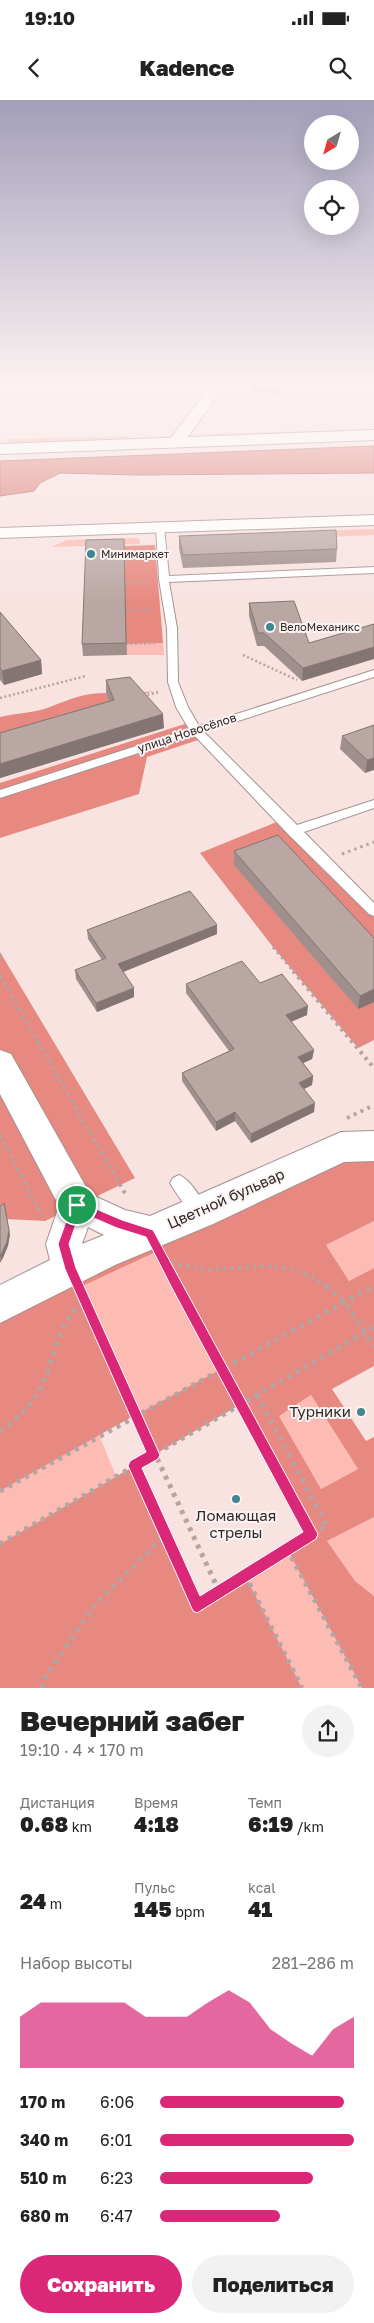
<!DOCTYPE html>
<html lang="ru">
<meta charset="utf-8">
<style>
:root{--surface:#fff;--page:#f2f2f2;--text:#222;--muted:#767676;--accent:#db2777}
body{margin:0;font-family:"Golos Text",sans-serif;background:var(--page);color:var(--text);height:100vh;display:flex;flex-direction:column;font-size:19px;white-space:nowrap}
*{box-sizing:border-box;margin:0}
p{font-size:16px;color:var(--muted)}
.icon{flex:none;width:28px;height:28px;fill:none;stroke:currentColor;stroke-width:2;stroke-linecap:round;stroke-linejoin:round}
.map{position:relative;height:1588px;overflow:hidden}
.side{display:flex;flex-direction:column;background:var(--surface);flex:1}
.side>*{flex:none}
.needle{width:32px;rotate:217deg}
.tools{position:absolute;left:304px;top:15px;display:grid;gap:10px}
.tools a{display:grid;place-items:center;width:55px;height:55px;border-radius:50%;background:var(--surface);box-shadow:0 5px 20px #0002;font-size:25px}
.pin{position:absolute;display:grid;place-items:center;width:42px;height:42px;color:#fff;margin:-21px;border:2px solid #fff;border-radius:50%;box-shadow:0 1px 5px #0007}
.round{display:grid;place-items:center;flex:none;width:52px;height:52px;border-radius:26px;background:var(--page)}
.headline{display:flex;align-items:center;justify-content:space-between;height:85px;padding:0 20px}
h1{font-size:28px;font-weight:800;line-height:38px}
.stats{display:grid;grid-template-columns:repeat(3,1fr);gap:8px;height:85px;padding:5px 20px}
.stats div{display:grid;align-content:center}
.stats b{font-size:21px;font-weight:800}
.stats small{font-size:14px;font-weight:400}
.stats p{font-size:14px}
.chart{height:140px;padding:10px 20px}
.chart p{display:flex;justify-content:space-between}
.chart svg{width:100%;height:90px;margin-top:5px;fill:var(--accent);opacity:.7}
.button{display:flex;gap:10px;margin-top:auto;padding:10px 20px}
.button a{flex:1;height:58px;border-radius:30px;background:var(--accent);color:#fff;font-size:20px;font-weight:800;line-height:58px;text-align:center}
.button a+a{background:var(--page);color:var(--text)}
ul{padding:0 20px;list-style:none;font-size:16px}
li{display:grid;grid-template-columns:80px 60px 1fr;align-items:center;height:38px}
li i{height:12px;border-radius:6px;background:var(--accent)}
.status{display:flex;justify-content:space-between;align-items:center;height:35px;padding:0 25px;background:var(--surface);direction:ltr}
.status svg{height:14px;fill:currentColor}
header{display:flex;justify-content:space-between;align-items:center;height:65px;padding:0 20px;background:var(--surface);font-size:22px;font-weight:800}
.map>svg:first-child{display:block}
.green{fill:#fcbcb4}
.forest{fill:#e78980;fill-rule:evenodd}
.water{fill:#dd8076;stroke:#a9665e}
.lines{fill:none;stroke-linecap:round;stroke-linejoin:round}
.service-casing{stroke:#a59390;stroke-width:2}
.minor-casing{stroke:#a59390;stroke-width:2}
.tertiary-casing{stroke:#a59390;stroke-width:2}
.secondary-casing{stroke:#a59390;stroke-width:2}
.path-far3{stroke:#b4a4a2;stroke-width:2.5;stroke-dasharray:2 2.5;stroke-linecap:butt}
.path-far2{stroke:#b4a4a2;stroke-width:3;stroke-dasharray:2.5 4;stroke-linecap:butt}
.path-far1{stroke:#b4a4a2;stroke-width:4;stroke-dasharray:3 4.5;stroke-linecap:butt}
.path{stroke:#b4a4a2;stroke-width:5;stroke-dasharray:4 5.5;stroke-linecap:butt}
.service{fill:#fff;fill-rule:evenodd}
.minor{fill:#fff;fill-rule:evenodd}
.tertiary{fill:#fff;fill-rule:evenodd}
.secondary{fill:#fff;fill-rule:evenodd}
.wall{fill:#a0908d}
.shaded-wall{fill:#827573}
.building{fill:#baa7a4;stroke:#827573}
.route{fill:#db2777;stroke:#fff;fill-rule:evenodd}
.poi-dot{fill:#408790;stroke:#fcf4f3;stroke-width:2}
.labels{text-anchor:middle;stroke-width:4;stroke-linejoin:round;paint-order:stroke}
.far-poi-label{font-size:11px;fill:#2f2827;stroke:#fcf4f3;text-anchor:start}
.street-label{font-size:12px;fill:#2f2827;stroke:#fcf4f3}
.near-street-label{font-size:15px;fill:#2f2827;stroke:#fcf4f3}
.near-poi-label{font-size:15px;fill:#2f2827;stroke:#fcf4f3;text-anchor:end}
</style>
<div class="status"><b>19:10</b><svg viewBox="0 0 49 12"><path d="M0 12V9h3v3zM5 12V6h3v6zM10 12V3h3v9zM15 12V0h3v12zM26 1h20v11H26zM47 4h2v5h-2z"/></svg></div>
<header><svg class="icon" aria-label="back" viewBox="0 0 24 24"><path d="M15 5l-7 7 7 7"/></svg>Kadence<svg class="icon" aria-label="search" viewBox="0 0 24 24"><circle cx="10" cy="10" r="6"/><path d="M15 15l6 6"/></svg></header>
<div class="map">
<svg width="374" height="1588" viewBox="0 0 374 1588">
<rect width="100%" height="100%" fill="#f8e3e1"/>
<g class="green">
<path d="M374,329V333L216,337L214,334Z"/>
<path d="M128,336V341L8,344L9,339Z"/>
<path d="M374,429V435L187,443L185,436Z"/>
<path d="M136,438L140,440V444L52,447L66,440Z"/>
<path d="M163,543L164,555H127L126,544Z"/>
<path d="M374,1121V1168L349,1181L326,1145Z"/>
<path d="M158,1151L221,1269L136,1315L78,1187Z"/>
<path d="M311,1295L358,1369L321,1389L279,1316Z"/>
<path d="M99,1335L116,1376L0,1444V1390Z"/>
<path d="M374,1417V1496L355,1481L327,1441Z"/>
<path d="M287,1449L362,1588H302L245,1475Z"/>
</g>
<g class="forest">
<path d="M155,445L163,543L126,544L124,446Z"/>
<path d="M154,591L0,633V617C16,613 35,613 50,607C71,599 83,593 106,593L108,597Z"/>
<path d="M191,622L204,638L147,657L139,694L0,738V683Z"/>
<path d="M284,719L374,811V940L358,948L273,847L200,753Z"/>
<path d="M0,852L135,1078L45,1121L5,1119L0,1109Z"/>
<path d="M374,1046V1121L326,1145L349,1181L374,1168V1266L332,1289L366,1341L374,1337V1417L327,1441L355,1481L374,1496V1588H362L287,1449L311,1434L241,1304L154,1355L135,1315L0,1391V1206ZM158,1151L221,1269L136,1315L78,1188ZM311,1295L358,1369L321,1389L279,1316Z"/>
<path d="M134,1366L197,1506L245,1475L302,1588H0V1444Z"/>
</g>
<path class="water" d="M374,346V373L138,375L60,373L40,383L34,391L0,396V361Z"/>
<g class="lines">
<g class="service-casing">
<g id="service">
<path d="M160,424L164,427L169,476L374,467V473L169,482L177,528L178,582L188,607L199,626L374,570V577L204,632L297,725L374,700V708L304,732L374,803V816L369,814L288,734L194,635L0,698V690L189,629L176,607L168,582L167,528L159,479L156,427Z"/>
<path d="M179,1075C191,1080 203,1101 209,1113L206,1119L200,1121L194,1119L173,1088L170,1083L173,1078Z"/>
</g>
</g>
<g class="minor-casing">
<g id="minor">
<path d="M213,283H227L181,346H169L167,343Z"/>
<path d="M0,950L11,954L90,1094L125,1110L150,1116L341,1032L374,1031V1061L344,1062L213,1124L115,1165L0,1223V1185L50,1160L46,1144L59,1106L0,994ZM88,1127L104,1135L82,1144Z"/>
</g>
</g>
<g class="tertiary-casing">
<path id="tertiary" d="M374,415V425L0,438V428Z"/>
</g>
<g class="secondary-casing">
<path id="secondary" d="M374,330V340L0,354V344Z"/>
</g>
<g class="path-far3">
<path d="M125,460L145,459"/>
<path d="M125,483L148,482"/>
<path d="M126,511L152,510"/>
<path d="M126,544L155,543"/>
<path d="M243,555L297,580"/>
<path d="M143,596L159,592"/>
<path d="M0,598L86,576"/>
</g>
<g class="path-far2">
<path d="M342,754L374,742"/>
<path d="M273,847L294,872"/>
<path d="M0,856H2"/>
</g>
<g class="path-far1">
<path d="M293,871L374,968"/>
<path d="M0,876L126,1095"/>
<path d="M347,1018L374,1005"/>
<path d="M0,1035L42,1116"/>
<path d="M162,1159L177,1187"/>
<path d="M164,1162L210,1170L266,1166L291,1169L312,1177L328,1187"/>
</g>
<g class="path">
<path d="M326,1186L344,1201L374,1247"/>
<path d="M81,1195L219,1491L312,1434L176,1186"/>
<path d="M257,1295L327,1426L312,1434"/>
<path d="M0,1331C21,1317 37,1299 46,1275C58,1245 58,1224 84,1201"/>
<path d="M134,1366L197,1506L219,1491"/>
<path d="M0,1391L374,1186"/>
<path d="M0,1444L374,1227"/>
<path d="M287,1449L362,1588"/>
<path d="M245,1475L302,1588"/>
<path d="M42,1588L46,1576L94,1506L165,1435"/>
</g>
<use href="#service" class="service"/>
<use href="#minor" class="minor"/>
<use href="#tertiary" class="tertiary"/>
<use href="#secondary" class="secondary"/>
</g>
<g class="wall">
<path d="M252,283H285L277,294L252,291Z"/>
<path d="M179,436L337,449L336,462L183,468L179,449Z"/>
<path d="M124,439L127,555L83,556L82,544Z"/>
<path d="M249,503L309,543L302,581L264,546H257L249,516Z"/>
<path d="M0,512L41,560L42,574L4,585L0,580Z"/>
<path d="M106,580L164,628L0,678V633L109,601L106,593Z"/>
<path d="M374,625L365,673L340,649L342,636Z"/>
<path d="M234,751L374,838V902L358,909L234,765Z"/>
<path d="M217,825V834L123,872L134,897L97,912L76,879L75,870L102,860L88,839L87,830Z"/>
<path d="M260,883L307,915L291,922L314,950L312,959L303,963L313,976L312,985L304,989L314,1012L251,1043L235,1021L216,1031L182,981V973L229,951L186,893V884Z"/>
</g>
<g class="shaded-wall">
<path d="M279,283H285L277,294L278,284Z"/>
<path d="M374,547V559L302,581L303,568Z"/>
<path d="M41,560L42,574L4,585L2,571Z"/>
<path d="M163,614L164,628L0,678V664Z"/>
<path d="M374,658V670L365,673L367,660Z"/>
<path d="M217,825V834L118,874V864Z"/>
<path d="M134,888V897L97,912L96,903Z"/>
<path d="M374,889V902L358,909L360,896Z"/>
<path d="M308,906L307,915L285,924L286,915Z"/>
<path d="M314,950L312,959L297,966L298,957Z"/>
<path d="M313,976L312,985L298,992L299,983Z"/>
<path d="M315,1003L314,1012L251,1043V1034Z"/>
<path d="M235,1012V1021L216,1031V1022Z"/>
<path d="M4,1103L10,1135L8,1146L3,1158L0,1163Z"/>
</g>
<g class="building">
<path d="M336,430L337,449L183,455L179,436Z"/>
<path d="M124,439L126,543L82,544L86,440Z"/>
<path d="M294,501L309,543L374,524V547L303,568L264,533H258L249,503Z"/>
<path d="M0,512L41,560L2,571L0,568Z"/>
<path d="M130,577L163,614L0,664V633L114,600L106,580Z"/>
<path d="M374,625V658L367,660L342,636Z"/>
<path d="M278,735L374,838V889L360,896L234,751Z"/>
<path d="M190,791L217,825L118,864L134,888L96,903L75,870L106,858L87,830Z"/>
<path d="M242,861L260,883L282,874L308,906L286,915L314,950L298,957L313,976L299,983L315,1003L251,1034L235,1012L216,1022L182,973L234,949L186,884Z"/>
<path d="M4,1103L9,1130L7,1142L0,1157V1107Z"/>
</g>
<linearGradient id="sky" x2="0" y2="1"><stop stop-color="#a39fba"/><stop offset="0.56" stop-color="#fcf2f2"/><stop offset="1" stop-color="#fcf2f2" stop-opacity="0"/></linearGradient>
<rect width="374" height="505" fill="url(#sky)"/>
<path class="route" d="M77,1101L122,1120L153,1130L318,1434L316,1439L197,1513L193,1511L128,1366L130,1361L146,1352L65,1169L58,1144L72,1105ZM80,1112L117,1128L146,1137L173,1190L303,1432L200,1496L142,1368L158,1359L160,1355L76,1168L69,1144Z"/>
<g class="poi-dot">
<circle cx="91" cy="454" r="5"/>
<circle cx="270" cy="527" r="5"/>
<circle cx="361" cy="1312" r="5"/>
<circle cx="236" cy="1399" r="5"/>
</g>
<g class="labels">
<g class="far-poi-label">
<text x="101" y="458">Минимаркет</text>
<text x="280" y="531">ВелоМеханикс</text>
</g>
<g class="street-label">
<text transform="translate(187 633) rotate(-18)" y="4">улица Новосёлов</text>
</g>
<g class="near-street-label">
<text transform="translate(226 1099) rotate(-24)" y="5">Цветной бульвар</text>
</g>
<g class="near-poi-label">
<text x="351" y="1317">Турники</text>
<text x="236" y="1421" text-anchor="middle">Ломающая<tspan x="236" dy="17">стрелы</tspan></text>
</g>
</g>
</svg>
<div class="tools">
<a><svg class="needle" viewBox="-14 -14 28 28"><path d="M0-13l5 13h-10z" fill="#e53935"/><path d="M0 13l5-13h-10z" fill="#767676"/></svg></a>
<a><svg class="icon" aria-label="locate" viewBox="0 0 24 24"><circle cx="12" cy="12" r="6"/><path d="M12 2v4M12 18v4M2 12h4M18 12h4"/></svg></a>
</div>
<div class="pin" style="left:77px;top:1105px;background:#1e9e55"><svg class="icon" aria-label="arrive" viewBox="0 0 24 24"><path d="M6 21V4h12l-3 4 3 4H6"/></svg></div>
</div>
<section class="side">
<div class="headline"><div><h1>Вечерний забег</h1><p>19:10 · 4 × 170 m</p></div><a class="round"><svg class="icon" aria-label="share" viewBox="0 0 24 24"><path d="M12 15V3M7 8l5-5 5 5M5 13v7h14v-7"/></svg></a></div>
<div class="stats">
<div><p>Дистанция</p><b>0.68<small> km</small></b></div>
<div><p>Время</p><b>4:18</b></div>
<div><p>Темп</p><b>6:19<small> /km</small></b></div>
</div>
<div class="stats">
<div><b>24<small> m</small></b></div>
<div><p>Пульс</p><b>145<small> bpm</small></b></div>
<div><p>kcal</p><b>41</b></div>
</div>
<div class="chart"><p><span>Набор высоты</span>281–286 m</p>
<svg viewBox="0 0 160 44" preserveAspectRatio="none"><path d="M0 44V19L10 12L20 12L30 12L40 12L50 12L60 19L70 19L80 19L90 12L100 6L110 12L120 25L130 32L140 38L150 25L160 19V44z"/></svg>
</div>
<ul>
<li><b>170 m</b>6:06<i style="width:95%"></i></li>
<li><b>340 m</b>6:01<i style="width:100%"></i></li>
<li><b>510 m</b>6:23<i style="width:79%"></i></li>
<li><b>680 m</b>6:47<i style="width:62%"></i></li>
</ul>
<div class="button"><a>Сохранить</a><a>Поделиться</a></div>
</section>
